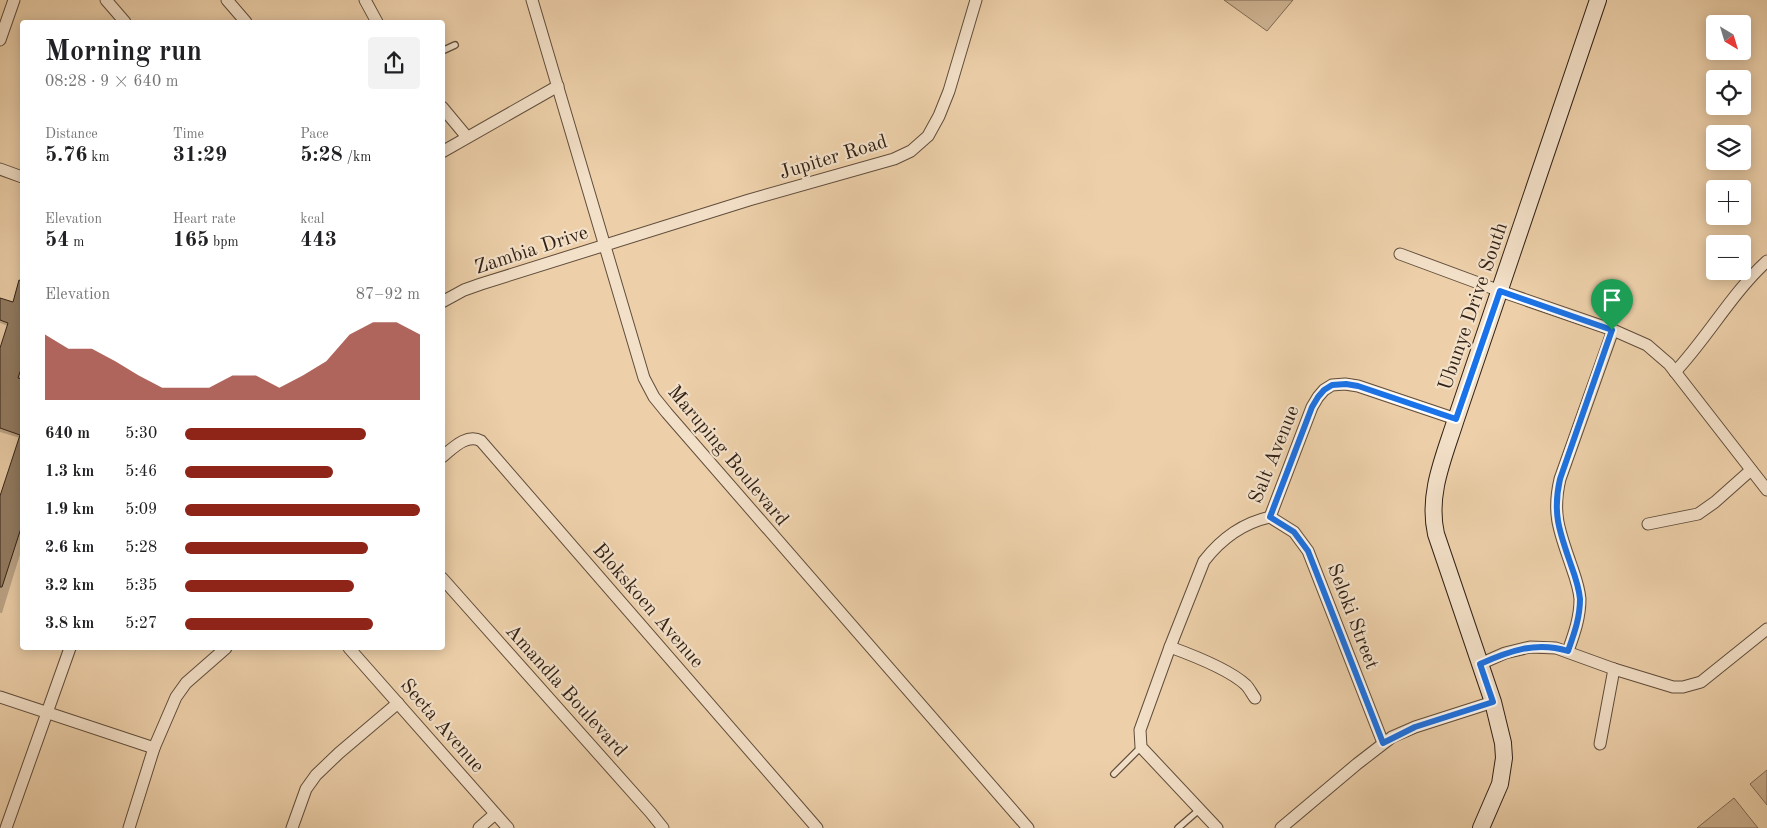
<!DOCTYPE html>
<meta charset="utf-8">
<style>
:root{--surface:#fff;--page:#f2f2f2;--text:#202124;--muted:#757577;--accent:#8f2418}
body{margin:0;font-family:"Old Standard TT",serif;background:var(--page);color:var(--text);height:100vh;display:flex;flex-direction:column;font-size:19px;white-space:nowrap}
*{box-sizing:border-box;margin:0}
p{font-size:16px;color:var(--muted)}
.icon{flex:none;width:28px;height:28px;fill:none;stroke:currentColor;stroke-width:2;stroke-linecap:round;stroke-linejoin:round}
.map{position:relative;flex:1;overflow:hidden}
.side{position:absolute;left:20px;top:20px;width:425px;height:630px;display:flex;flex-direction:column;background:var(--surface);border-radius:5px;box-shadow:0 2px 12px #0003}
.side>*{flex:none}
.needle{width:32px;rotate:142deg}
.tools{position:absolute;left:1706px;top:15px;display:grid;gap:10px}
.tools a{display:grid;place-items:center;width:45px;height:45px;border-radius:5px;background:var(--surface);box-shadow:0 2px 12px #0003;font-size:25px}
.pin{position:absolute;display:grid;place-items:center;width:42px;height:42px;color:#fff;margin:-51px -21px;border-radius:50% 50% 50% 0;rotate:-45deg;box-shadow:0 0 5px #0007}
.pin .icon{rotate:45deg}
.round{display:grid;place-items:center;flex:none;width:52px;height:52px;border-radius:5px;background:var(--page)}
.headline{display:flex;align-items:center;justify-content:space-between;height:85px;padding:0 25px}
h1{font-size:28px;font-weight:800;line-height:38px}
.figures{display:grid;grid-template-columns:repeat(3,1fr);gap:8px;height:85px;padding:5px 25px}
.figures div{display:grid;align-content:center}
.figures b{font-size:21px;font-weight:800}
.figures small{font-size:14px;font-weight:400}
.figures p{font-size:14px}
.chart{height:140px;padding:10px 25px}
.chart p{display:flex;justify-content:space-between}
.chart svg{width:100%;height:90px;margin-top:5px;fill:var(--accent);opacity:.7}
ul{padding:0 25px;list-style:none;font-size:16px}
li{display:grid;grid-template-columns:80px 60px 1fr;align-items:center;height:38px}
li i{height:12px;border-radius:6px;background:var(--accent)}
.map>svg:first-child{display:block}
.green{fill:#cdb291;stroke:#7f6a54}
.shadow{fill:#0003}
.building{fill:#937c63;stroke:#312116}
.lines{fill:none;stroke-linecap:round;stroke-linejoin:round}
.lane-casing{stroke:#604d3b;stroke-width:8}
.street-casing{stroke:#604d3b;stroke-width:13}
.secondary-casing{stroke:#312116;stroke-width:18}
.lane{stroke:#f3e0c8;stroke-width:5.5}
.street{stroke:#f3e0c8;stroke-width:11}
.secondary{stroke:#f3e0c8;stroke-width:16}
.route-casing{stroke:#fff;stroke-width:10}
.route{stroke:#1a73e8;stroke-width:6}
.labels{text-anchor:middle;stroke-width:4.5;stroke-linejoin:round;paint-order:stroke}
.street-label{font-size:20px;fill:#312116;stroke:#f3e0c8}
</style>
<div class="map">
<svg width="1767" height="828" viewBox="0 0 1767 828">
<rect width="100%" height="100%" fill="#edd0aa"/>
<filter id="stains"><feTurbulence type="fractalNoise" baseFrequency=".004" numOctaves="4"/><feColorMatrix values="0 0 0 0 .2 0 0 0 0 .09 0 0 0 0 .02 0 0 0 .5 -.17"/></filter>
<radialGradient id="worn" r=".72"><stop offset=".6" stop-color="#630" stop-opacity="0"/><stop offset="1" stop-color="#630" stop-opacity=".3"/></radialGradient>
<g class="green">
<path d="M1224,0H1293L1267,31Z"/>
<path d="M1767,770V805L1750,784Z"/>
<path d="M1734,798L1758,828H1697Z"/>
</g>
<path class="shadow" d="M15,299L22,301V389L14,416L22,419V548L2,613H0V500L20,438L0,432V352L8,326L0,323V300L14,304Z"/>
<path class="building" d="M19,280L22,281V366L18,378L22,379V525L2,587H0V496L20,435L0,428V348L8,323L0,320V298L13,302Z"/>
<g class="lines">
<g class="lane-casing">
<g id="lane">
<path d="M442,51L455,45"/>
<path d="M1114,774L1141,747"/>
<path d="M1178,828L1200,809"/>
</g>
</g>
<g class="street-casing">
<g id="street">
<path d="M106,0L125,22"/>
<path d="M227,0L246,22"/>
<path d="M365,0L377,22"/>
<path d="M532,0L644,378L654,397L667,413L1028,828"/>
<path d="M0,40L14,0"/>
<path d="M442,107L467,137"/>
<path d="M442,152L558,86"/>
<path d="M0,169L22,177"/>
<path d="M1400,254L1500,291L1613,330L1647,345L1669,364L1767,490"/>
<path d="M442,302L464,290L481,284L749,200L894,159L911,151L928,136L939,116L949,91L976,0"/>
<path d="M1675,372C1708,337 1731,294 1767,261"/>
<path d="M442,457C453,448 467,433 481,441L817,828"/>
<path d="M1270,517L1312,407L1318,397L1324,390L1332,385L1345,384L1358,386L1456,419"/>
<path d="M1270,517L1294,532L1308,551L1383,743"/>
<path d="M1648,524L1698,514L1715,502L1751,470"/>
<path d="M442,578L651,813L663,828"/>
<path d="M1170,647C1192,655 1229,669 1246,685C1249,688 1252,694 1255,698"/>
<path d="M349,648L508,828"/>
<path d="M1568,651C1574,634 1580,618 1580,599C1579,586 1574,574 1570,562C1559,530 1552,513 1560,479L1613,330"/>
<path d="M1480,664L1505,653L1530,647L1556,648L1614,669L1673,687H1683L1701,682L1767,629"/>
<path d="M0,697L154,748"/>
<path d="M1600,744L1614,669"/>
<path d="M6,828L70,648"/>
<path d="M129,828L154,748L176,697L186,683L226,648"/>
<path d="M292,828L306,789L316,775L339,753L398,703"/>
<path d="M479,828L495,814"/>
<path d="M1217,828L1141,747L1140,730L1170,647L1204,561C1221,539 1243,523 1270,517"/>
<path d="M1281,828L1357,764L1392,737L1415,727L1493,702"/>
</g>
</g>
<g class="secondary-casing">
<path id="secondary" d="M1481,828L1500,784L1504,758L1503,743L1493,702L1436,534C1427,494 1444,457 1456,419L1598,0"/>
</g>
<use href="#lane" class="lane"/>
<use href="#street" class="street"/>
<use href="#secondary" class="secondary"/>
</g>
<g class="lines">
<g class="route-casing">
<path id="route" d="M1500,291L1612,330L1560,479C1552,514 1560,533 1571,565C1575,576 1579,588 1580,599C1580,618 1574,634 1568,651C1536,641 1509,651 1480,664L1493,702L1415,727L1383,743L1308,551L1294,532L1270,517L1312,407L1318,397L1324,390L1332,385L1346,384L1358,386L1456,419Z"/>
</g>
<use href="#route" class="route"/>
</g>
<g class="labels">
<g class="street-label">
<text transform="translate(833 156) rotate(-17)" y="7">Jupiter Road</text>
<text transform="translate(531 249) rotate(-18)" y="7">Zambia Drive</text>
<text transform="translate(1472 306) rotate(-71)" y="7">Ubunye Drive South</text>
<text transform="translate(1273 454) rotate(-68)" y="7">Salt Avenue</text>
<text transform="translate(729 455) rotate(50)" y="7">Maruping Boulevard</text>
<text transform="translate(649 605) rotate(49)" y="7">Blokskoen Avenue</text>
<text transform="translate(1354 616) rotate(69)" y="7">Seloki Street</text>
<text transform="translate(567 690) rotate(48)" y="7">Amandla Boulevard</text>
<text transform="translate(443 725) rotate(49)" y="7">Seeta Avenue</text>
</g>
</g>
<rect width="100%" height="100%" filter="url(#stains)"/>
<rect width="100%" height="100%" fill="url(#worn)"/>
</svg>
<div class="tools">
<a><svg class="needle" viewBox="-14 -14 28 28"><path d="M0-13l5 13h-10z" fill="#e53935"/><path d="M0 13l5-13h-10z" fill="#757577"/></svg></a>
<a><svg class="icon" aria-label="locate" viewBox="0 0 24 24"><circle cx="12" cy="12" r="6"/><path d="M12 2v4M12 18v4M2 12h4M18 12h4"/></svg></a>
<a><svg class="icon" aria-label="layers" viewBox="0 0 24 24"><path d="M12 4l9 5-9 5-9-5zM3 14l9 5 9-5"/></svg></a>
<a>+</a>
<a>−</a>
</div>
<div class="pin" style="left:1612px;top:330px;background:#1e9e55"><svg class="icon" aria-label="arrive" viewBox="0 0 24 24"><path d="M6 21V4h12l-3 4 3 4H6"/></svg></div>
<section class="side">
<div class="headline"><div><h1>Morning run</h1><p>08:28 · 9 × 640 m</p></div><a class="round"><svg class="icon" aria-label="share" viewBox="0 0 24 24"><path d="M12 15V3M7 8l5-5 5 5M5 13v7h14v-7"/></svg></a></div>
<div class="figures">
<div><p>Distance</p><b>5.76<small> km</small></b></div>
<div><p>Time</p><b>31:29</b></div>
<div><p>Pace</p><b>5:28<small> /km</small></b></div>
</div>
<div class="figures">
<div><p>Elevation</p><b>54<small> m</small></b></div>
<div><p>Heart rate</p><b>165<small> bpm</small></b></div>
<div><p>kcal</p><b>443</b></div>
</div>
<div class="chart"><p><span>Elevation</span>87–92 m</p>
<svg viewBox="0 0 160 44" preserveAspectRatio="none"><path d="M0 44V12L10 19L20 19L30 25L40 32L50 38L60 38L70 38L80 32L90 32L100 38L110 32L120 25L130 12L140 6L150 6L160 12V44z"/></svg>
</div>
<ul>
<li><b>640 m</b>5:30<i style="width:77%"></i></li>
<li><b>1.3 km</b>5:46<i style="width:63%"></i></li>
<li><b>1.9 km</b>5:09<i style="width:100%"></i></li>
<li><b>2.6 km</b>5:28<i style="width:78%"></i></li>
<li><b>3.2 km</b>5:35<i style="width:72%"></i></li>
<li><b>3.8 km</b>5:27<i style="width:80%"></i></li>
</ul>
</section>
</div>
